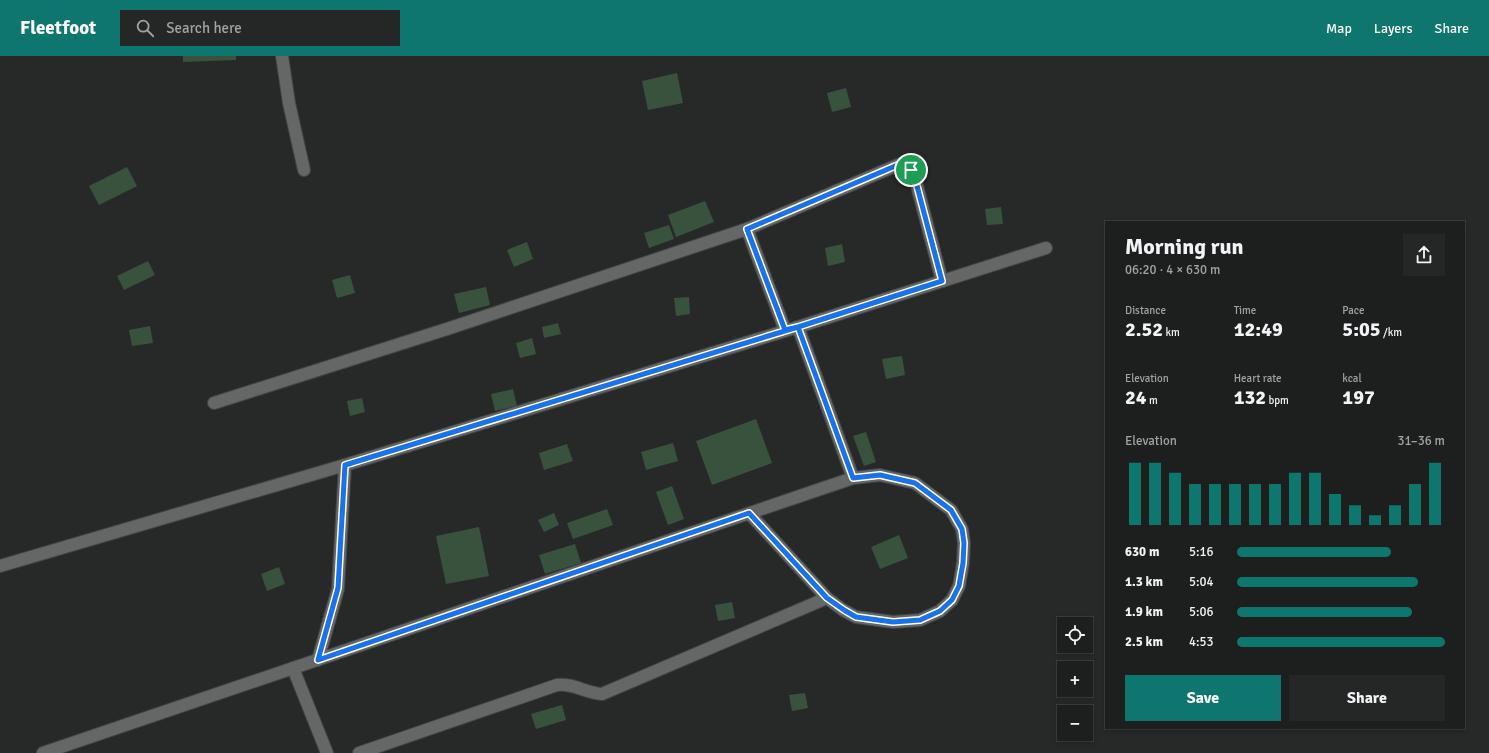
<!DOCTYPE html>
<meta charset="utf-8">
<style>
:root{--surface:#1d1f1e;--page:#252727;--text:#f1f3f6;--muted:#a0a2a4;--line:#3b3d3c;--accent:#0f766e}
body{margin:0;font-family:Signika,sans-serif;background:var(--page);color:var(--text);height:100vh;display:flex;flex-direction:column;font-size:15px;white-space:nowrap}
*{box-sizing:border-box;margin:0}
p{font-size:13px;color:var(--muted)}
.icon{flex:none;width:22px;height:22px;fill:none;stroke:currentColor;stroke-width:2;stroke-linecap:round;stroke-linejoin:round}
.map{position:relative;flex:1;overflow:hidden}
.panel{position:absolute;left:1105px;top:165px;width:360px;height:508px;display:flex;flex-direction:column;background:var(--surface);border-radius:0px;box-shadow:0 2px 6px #0003,0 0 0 1px var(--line)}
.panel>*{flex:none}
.controls{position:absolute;left:1057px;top:561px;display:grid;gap:8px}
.controls a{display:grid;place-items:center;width:36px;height:36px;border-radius:0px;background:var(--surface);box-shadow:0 2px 6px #0003,0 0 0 1px var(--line);font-size:20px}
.pin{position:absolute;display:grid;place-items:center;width:34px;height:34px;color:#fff;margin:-17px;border:2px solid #fff;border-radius:50%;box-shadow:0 1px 4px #0007}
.round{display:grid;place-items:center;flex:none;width:42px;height:42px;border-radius:0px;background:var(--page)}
.summary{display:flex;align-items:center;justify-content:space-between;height:68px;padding:0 20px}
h1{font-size:22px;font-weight:800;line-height:30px}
.figures{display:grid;grid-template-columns:repeat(3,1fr);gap:6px;height:68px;padding:4px 20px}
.figures div{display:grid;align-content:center}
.figures b{font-size:20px;font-weight:800}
.figures small{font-size:11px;font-weight:400}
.figures p{font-size:11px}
.chart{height:112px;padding:8px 20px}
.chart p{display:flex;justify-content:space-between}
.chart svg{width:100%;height:72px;margin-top:4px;stroke:var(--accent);stroke-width:6}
.button{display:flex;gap:8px;margin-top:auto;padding:8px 20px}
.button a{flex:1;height:46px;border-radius:0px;background:var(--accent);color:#fff;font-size:16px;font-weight:800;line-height:46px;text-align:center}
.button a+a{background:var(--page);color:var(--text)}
ul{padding:0 20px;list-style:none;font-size:13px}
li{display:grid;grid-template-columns:64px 48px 1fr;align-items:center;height:30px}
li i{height:10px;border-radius:5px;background:var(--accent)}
header{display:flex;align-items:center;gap:24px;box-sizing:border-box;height:56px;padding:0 20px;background:var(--accent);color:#fff}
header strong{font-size:19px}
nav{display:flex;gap:22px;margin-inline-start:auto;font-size:14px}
.search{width:280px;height:36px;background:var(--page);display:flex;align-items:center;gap:10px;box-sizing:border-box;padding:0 14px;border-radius:0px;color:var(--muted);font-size:15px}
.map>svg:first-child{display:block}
.building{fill:#39523e}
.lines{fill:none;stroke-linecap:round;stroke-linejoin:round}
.minor-casing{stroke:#434543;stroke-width:14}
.minor{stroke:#646765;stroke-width:12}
.route-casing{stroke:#fff;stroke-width:8}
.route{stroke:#1a73e8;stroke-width:5}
</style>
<header>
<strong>Fleetfoot</strong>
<div class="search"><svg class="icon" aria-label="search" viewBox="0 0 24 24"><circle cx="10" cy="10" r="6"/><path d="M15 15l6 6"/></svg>Search here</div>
<nav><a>Map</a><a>Layers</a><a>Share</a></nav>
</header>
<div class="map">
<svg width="1489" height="697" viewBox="0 0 1489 697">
<rect width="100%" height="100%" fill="#272928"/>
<g class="building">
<path d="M183,0H236V4L183,6Z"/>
<path d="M677,17L683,47L648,54L642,25Z"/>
<path d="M846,32L851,51L832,56L827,37Z"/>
<path d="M127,111L137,130L99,149L89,130Z"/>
<path d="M705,145L714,166L676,181L668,159Z"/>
<path d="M1001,151L1003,168L987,169L985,153Z"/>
<path d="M669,169L674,183L649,192L644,177Z"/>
<path d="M527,186L533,203L514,211L507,194Z"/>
<path d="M842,188L845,206L828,210L825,192Z"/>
<path d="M148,205L155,219L124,234L117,220Z"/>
<path d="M350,219L355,237L337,242L332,224Z"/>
<path d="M486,231L490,249L459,257L454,238Z"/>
<path d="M689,241L690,258L676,260L674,242Z"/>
<path d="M558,267L561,278L544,282L542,271Z"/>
<path d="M150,270L153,287L132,290L129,274Z"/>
<path d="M532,282L536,298L520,302L516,287Z"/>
<path d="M902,300L905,319L886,323L882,303Z"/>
<path d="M513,333L517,350L495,355L491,338Z"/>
<path d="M362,342L365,356L350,360L347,345Z"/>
<path d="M756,363L772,407L712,429L696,385Z"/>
<path d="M866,376L876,406L864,410L853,380Z"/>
<path d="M673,387L678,405L646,414L641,396Z"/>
<path d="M567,388L573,405L544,414L539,397Z"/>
<path d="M672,430L684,463L668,469L656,436Z"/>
<path d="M607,453L613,469L573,483L567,467Z"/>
<path d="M554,457L559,469L544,476L538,464Z"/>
<path d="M479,471L489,520L446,528L436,480Z"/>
<path d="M899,479L908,502L880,513L871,491Z"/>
<path d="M575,488L581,507L545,518L539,499Z"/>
<path d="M279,511L285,528L267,535L261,518Z"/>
<path d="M732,546L735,562L718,565L715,549Z"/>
<path d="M805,637L808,652L792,655L789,639Z"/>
<path d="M562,649L566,664L536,673L531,658Z"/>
</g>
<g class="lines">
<g class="minor-casing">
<g id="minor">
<path d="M282,0L289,47L304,114"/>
<path d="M747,173L785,274"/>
<path d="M798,271L853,422"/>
<path d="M214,347L450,272L747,173L900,108L911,114L917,130L942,225"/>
<path d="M0,510L345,409L798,271L1046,192"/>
<path d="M318,604L338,533L345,409"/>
<path d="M293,612L327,697"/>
<path d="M43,697L853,422L880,419L915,427L951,454L962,473L964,487L963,507L959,530L952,544L940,555L920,564L893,566L856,561L843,554L827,542L749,457"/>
<path d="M359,697L557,629C573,627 586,637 602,638L827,542"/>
</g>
</g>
<use href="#minor" class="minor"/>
</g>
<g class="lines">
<g class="route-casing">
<path id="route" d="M911,114L917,130L942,225L798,271L345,409L338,532L318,604L749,457L827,542L844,554L856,561L893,566L920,564L940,555L952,544L959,530L963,507L964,487L962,473L951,454L915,427L880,419L853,422L798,271L785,274L747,173L900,108L911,114"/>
</g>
<use href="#route" class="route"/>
</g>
</svg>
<div class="controls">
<a><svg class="icon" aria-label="locate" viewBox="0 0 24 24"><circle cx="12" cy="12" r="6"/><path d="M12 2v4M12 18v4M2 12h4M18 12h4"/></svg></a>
<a>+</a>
<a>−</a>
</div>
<div class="pin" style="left:911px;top:114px;background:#1e9e55"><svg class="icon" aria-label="arrive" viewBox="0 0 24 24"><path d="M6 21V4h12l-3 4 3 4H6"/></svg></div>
<section class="panel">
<div class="summary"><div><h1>Morning run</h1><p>06:20 · 4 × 630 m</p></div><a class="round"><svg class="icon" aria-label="share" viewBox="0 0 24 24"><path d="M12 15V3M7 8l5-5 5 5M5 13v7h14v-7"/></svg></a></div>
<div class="figures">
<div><p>Distance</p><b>2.52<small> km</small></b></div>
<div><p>Time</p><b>12:49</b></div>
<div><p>Pace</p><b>5:05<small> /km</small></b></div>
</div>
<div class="figures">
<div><p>Elevation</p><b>24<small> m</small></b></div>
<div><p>Heart rate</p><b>132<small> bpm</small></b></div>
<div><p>kcal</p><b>197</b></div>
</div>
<div class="chart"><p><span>Elevation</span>31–36 m</p>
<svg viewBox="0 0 160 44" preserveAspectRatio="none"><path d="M5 44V6M15 44V6M25 44V12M35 44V19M45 44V19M55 44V19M65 44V19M75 44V19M85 44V12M95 44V12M105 44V25M115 44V32M125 44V38M135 44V32M145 44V19M155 44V6"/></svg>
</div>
<ul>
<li><b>630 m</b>5:16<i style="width:74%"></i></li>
<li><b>1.3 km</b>5:04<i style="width:87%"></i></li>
<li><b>1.9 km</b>5:06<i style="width:84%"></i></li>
<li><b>2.5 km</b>4:53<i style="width:100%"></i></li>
</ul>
<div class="button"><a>Save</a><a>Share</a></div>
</section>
</div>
